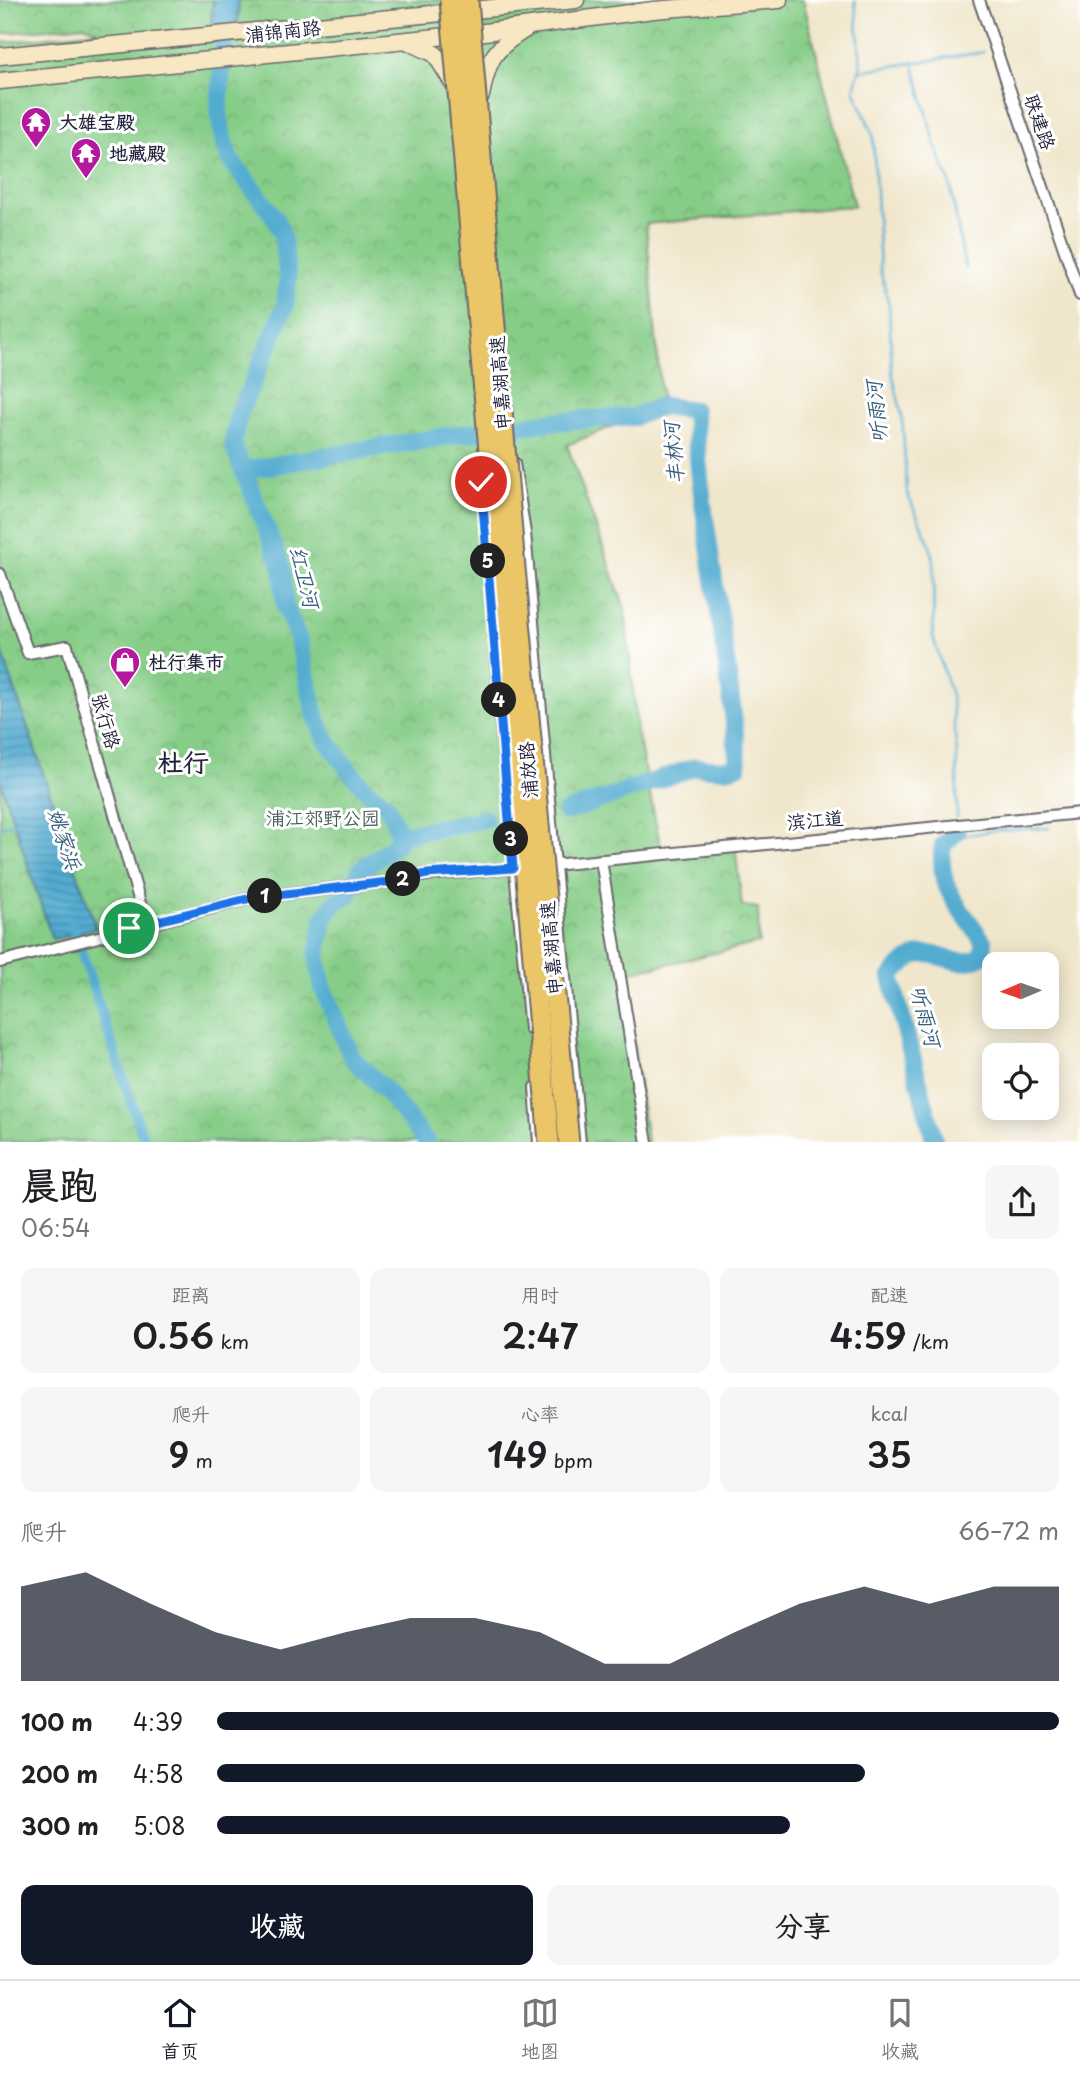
<!DOCTYPE html>
<html lang="zh">
<meta charset="utf-8">
<style>
:root{--surface:#fff;--page:#f6f6f6;--text:#202124;--muted:#757577;--line:#e0e0e0;--accent:#111827}
body{margin:0;font-family:"Playpen Sans","LXGW WenKai TC",sans-serif;background:var(--page);color:var(--text);height:100vh;display:flex;flex-direction:column;font-size:26px;white-space:nowrap}
*{box-sizing:border-box;margin:0}
p{font-size:23px;color:var(--muted)}
.icon{flex:none;width:38px;height:38px;fill:none;stroke:currentColor;stroke-width:2;stroke-linecap:round;stroke-linejoin:round}
.map{position:relative;height:1142px;overflow:hidden}
.drawer{display:flex;flex-direction:column;background:var(--surface);flex:1}
.drawer>*{flex:none}
.needle{width:46px;rotate:268deg}
.tools{position:absolute;left:982px;top:952px;display:grid;gap:14px}
.tools a{display:grid;place-items:center;width:77px;height:77px;border-radius:14px;background:var(--surface);box-shadow:0 4px 18px #0003;font-size:35px}
.pin{position:absolute;display:grid;place-items:center;width:60px;height:60px;color:#fff;margin:-30px;border:4px solid #fff;border-radius:50%;box-shadow:0 2px 7px #0007}
.km{position:absolute;width:35px;height:35px;margin:-18px;border-radius:50%;background:#222;color:#fff;font-size:19px;line-height:35px;text-align:center}
.round{display:grid;place-items:center;flex:none;width:74px;height:74px;border-radius:14px;background:var(--page)}
.overview{display:flex;align-items:center;justify-content:space-between;height:119px;padding:0 21px}
h1{font-size:38px;font-weight:600;line-height:52px}
.figures{display:grid;grid-template-columns:repeat(3,1fr);gap:10px;height:119px;padding:7px 21px}
.figures div{display:grid;align-content:center;border-radius:14px;background:var(--page);text-align:center}
.figures b{font-size:35px;font-weight:600}
.figures small{font-size:19px;font-weight:400}
.figures p{font-size:19px}
.chart{height:196px;padding:14px 21px}
.chart p{display:flex;justify-content:space-between}
.chart svg{width:100%;height:126px;margin-top:7px;fill:var(--accent);opacity:.7}
.action{display:flex;gap:14px;margin-top:auto;padding:14px 21px}
.action a{flex:1;height:80px;border-radius:14px;background:var(--accent);color:#fff;font-size:28px;font-weight:600;line-height:80px;text-align:center}
.action a+a{background:var(--page);color:var(--text)}
ul{padding:0 21px;list-style:none;font-size:23px}
li{display:grid;grid-template-columns:112px 84px 1fr;align-items:center;height:52px}
li i{height:18px;border-radius:9px;background:var(--accent)}
.tab-bar{display:flex;justify-content:space-around;align-items:center;height:98px;border-top:2px solid var(--line);background:var(--surface);font-size:19px;color:var(--muted)}
.tab-bar a{display:grid;justify-items:center;gap:4px}
.tab-bar .selected{color:var(--accent)}
.map>svg:first-child{display:block}
.park{fill:url(#park-crowns);stroke:#547861;stroke-width:2}
.water{fill:url(#water-rules);stroke:#3a6786;stroke-width:2}
.lines{fill:none;stroke-linecap:round;stroke-linejoin:round}
.stream{stroke:#52acd0;stroke-width:2.5}
.canal{stroke:#52acd0;stroke-width:10}
.river{stroke:#52acd0;stroke-width:18}
.minor-casing{stroke:#6a676d;stroke-width:14}
.secondary-casing{stroke:#6a676d;stroke-width:19}
.minor{stroke:#fff;stroke-width:10}
.secondary{stroke:#f7e8c3;stroke-width:16}
.motorway-bridge-casing{stroke:#6a676d;stroke-width:23;stroke-linecap:butt}
.motorway-bridge{stroke:#ebc669;stroke-width:19}
.route-casing{stroke:#fff;stroke-width:14}
.route{stroke:#1a73e8;stroke-width:9}
.labels{text-anchor:middle;stroke-width:6;stroke-linejoin:round;paint-order:stroke}
.street-label{font-size:19px;fill:#22223b;stroke:#fff}
.poi-label{font-size:19px;font-weight:bold;fill:#22223b;stroke:#fff;text-anchor:start}
.park-label{font-size:19px;fill:#455e56;stroke:#fff}
.water-label{font-size:21px;font-style:italic;fill:#38607e;stroke:#fff}
.district-label{font-size:26px;font-weight:bold;fill:#22223b;stroke:#fff}
</style>
<div class="map">
<svg width="1080" height="1143" viewBox="0 0 1080 1143">
<defs>
<pattern id="park-crowns" width="20" height="18" patternUnits="userSpaceOnUse" patternTransform="scale(1.75)"><rect width="20" height="18" fill="#86cd87"/><path d="M2 6a3 3 0 1 1 6 0M12 15a3 3 0 1 1 6 0" fill="none" stroke="#73b075"/></pattern>
<pattern id="water-rules" width="6" height="5" patternUnits="userSpaceOnUse" patternTransform="scale(1.75)"><rect width="6" height="5" fill="#52acd0"/><path d="M0 2.5h6" fill="none" stroke="#448caa"/></pattern>
</defs>
<rect width="100%" height="100%" fill="#fff"/>
<filter id="ink" filterUnits="userSpaceOnUse"><feTurbulence type="fractalNoise" baseFrequency=".0143" numOctaves="2"/><feDisplacementMap in="SourceGraphic" scale="14" xChannelSelector="R" yChannelSelector="G"/><feConvolveMatrix kernelMatrix="1 2 1 2 8 2 1 2 1" color-interpolation-filters="sRGB"/></filter>
<filter id="wash" filterUnits="userSpaceOnUse"><feTurbulence type="fractalNoise" baseFrequency=".00686" numOctaves="4" result="noise"/><feDisplacementMap in="SourceGraphic" scale="28" xChannelSelector="R" yChannelSelector="G"/><feGaussianBlur stdDeviation="1.57" result="paint"/><feColorMatrix in="noise" values="0 0 0 0 0 0 0 0 0 0 0 0 0 0 0 0 0 1.4 0 .05"/><feComposite in="paint" operator="in"/></filter>
<g filter="url(#wash)">
<rect width="100%" height="100%" fill="#f0e6cb"/>
<path class="park" d="M0,0H803L854,206L646,224L662,406L567,445L625,609L637,731L662,854L735,845L742,906L758,908L759,943L623,974L647,1142H0V43L99,31L84,25L0,34Z"/>
<g class="water">
<path d="M213,0H239L238,21L211,23Z"/>
<path d="M0,646L96,928L52,939L0,780Z"/>
</g>
<g class="lines">
<g class="stream">
<path d="M855,1L861,64L854,89L873,135L880,269L889,305L892,372L902,416L907,493L930,545L934,565L933,637L951,695L957,754V817"/>
<path d="M913,62L936,147L950,183L965,268"/>
<path d="M859,71L984,52"/>
<path d="M0,827L14,823"/>
<path d="M951,838L991,831L1049,828"/>
</g>
<path class="canal" d="M71,921L145,1143"/>
<g class="river">
<path d="M226,0L219,112L223,139L229,158L275,218L282,234L288,279L285,307L238,416L233,445L282,568L285,607L298,638L316,717L325,738L348,769L366,790L387,805L400,835L396,844L360,870L348,896L335,903L324,918L317,956L323,988L352,1058L388,1093L427,1143"/>
<path d="M244,470L448,436L556,421L634,417L662,406L694,410C701,530 729,647 738,766L725,769L695,767L566,812"/>
<path d="M400,835L485,819"/>
<path d="M935,1143L891,977C931,927 945,977 982,956L984,943C962,908 936,890 943,845L957,832"/>
</g>
</g>
</g>
<g filter="url(#ink)">
<g class="lines">
<g class="minor-casing">
<g id="minor">
<path d="M979,0L1080,295"/>
<path d="M514,463L525,533L580,1143"/>
<path d="M483,467L499,702L530,1029"/>
<path d="M0,574L28,653L67,646L146,924"/>
<path d="M601,860L647,1143"/>
<path d="M553,865L1080,813"/>
<path d="M0,962L251,898L388,882L427,875L514,868"/>
<path d="M535,1087L539,1143"/>
</g>
</g>
<g class="secondary-casing">
<g id="secondary">
<path d="M409,42L435,54L453,83"/>
<path d="M0,56L576,0"/>
<path d="M0,81L477,33L653,10L779,0"/>
<path d="M481,96C488,59 493,49 526,29"/>
</g>
</g>
<use href="#minor" class="minor"/>
<use href="#secondary" class="secondary"/>
<g class="motorway-bridge-casing">
<g id="motorway-bridge">
<path d="M450,0L549,1143"/>
<path d="M468,0L515,568L569,1143"/>
</g>
</g>
<use href="#motorway-bridge" class="motorway-bridge"/>
</g>
</g>
<g class="lines" filter="url(#ink)">
<g class="route-casing">
<path id="route" d="M129,928L251,898L388,882L427,874L513,868L481,482"/>
</g>
<use href="#route" class="route"/>
</g>
<defs>
<g id="temple-pin" transform="scale(1.575)"><path d="M0 17L-7.5 6A9.5 9.5 0 1 1 7.5 6Z" fill="#b5179e" stroke="#fff"/><path d="M0-6L5-2H3V0L6.5 2.5H4V6H1.5V3h-3V6H-4V2.5H-6.5L-3 0V-2H-5Z" fill="#fff"/></g>
<g id="shop-pin" transform="scale(1.575)"><path d="M0 17L-7.5 6A9.5 9.5 0 1 1 7.5 6Z" fill="#b5179e" stroke="#fff"/><path d="M-5-2.5h2.3a2.7 3.5 0 0 1 5.4 0H5L5.5 6h-11ZM-1.5-2.5h3a1.5 2.3 0 0 0-3 0Z" fill="#fff"/></g>
</defs>
<g fill-rule="evenodd">
<use href="#temple-pin" x="36" y="122"/>
<use href="#temple-pin" x="86" y="153"/>
<use href="#shop-pin" x="125" y="662"/>
</g>
<g class="labels">
<g class="street-label">
<text transform="translate(283 31) rotate(-6)" y="7">浦锦南路</text>
<text transform="translate(1040 122) rotate(71)" y="7">联建路</text>
<text transform="translate(500 383) rotate(-94)" y="7">申嘉湖高速</text>
<text transform="translate(106 721) rotate(74)" y="7">张行路</text>
<text transform="translate(528 770) rotate(-95)" y="7">浦放路</text>
<text transform="translate(815 820) rotate(-5)" y="7">滨江道</text>
<text transform="translate(551 948) rotate(-95)" y="7">申嘉湖高速</text>
</g>
<g class="poi-label">
<text x="59" y="129">大雄宝殿</text>
<text x="109" y="160">地藏殿</text>
<text x="148" y="669">杜行集市</text>
</g>
<g class="park-label">
<text x="323" y="825">浦江郊野公园</text>
</g>
<g class="water-label">
<text transform="translate(877 412) rotate(-96)" y="7">听雨河</text>
<text transform="translate(674 453) rotate(-95)" y="7">丰林河</text>
<text transform="translate(304 577) rotate(76)" y="7">红卫河</text>
<text transform="translate(64 839) rotate(72)" y="7">姚家浜</text>
<text transform="translate(925 1016) rotate(75)" y="7">听雨河</text>
</g>
<g class="district-label">
<text x="183" y="772">杜行</text>
</g>
</g>
</svg>
<div class="tools">
<a><svg class="needle" viewBox="-14 -14 28 28"><path d="M0-13l5 13h-10z" fill="#e53935"/><path d="M0 13l5-13h-10z" fill="#757577"/></svg></a>
<a><svg class="icon" aria-label="locate" viewBox="0 0 24 24"><circle cx="12" cy="12" r="6"/><path d="M12 2v4M12 18v4M2 12h4M18 12h4"/></svg></a>
</div>
<div class="pin" style="left:129px;top:928px;background:#1e9e55"><svg class="icon" aria-label="arrive" viewBox="0 0 24 24"><path d="M6 21V4h12l-3 4 3 4H6"/></svg></div>
<div class="pin" style="left:481px;top:482px;background:#d93025"><svg class="icon" aria-label="check" viewBox="0 0 24 24"><path d="M5 12l5 5 9-10"/></svg></div>
<b class="km" style="left:265px;top:896px">1</b>
<b class="km" style="left:403px;top:879px">2</b>
<b class="km" style="left:511px;top:839px">3</b>
<b class="km" style="left:499px;top:700px">4</b>
<b class="km" style="left:488px;top:561px">5</b>
</div>
<section class="drawer">
<div class="overview"><div><h1>晨跑</h1><p>06:54</p></div><a class="round"><svg class="icon" aria-label="share" viewBox="0 0 24 24"><path d="M12 15V3M7 8l5-5 5 5M5 13v7h14v-7"/></svg></a></div>
<div class="figures">
<div><p>距离</p><b>0.56<small> km</small></b></div>
<div><p>用时</p><b>2:47</b></div>
<div><p>配速</p><b>4:59<small> /km</small></b></div>
</div>
<div class="figures">
<div><p>爬升</p><b>9<small> m</small></b></div>
<div><p>心率</p><b>149<small> bpm</small></b></div>
<div><p>kcal</p><b>35</b></div>
</div>
<div class="chart"><p><span>爬升</span>66–72 m</p>
<svg viewBox="0 0 160 44" preserveAspectRatio="none"><path d="M0 44V11L10 6L20 17L30 27L40 33L50 27L60 22L70 22L80 27L90 38L100 38L110 27L120 17L130 11L140 17L150 11L160 11V44z"/></svg>
</div>
<ul>
<li><b>100 m</b>4:39<i style="width:100%"></i></li>
<li><b>200 m</b>4:58<i style="width:77%"></i></li>
<li><b>300 m</b>5:08<i style="width:68%"></i></li>
</ul>
<div class="action"><a>收藏</a><a>分享</a></div>
</section>
<nav class="tab-bar">
<a class="selected"><svg class="icon" aria-label="home" viewBox="0 0 24 24"><path d="M3 11l9-7 9 7M6 9v11h12V9"/></svg>首页</a>
<a><svg class="icon" aria-label="map" viewBox="0 0 24 24"><path d="M3 6l6-2 6 2 6-2v14l-6 2-6-2-6 2zM9 4v14M15 6v14"/></svg>地图</a>
<a><svg class="icon" aria-label="saved" viewBox="0 0 24 24"><path d="M7 4h10v16l-5-4-5 4z"/></svg>收藏</a>
</nav>
